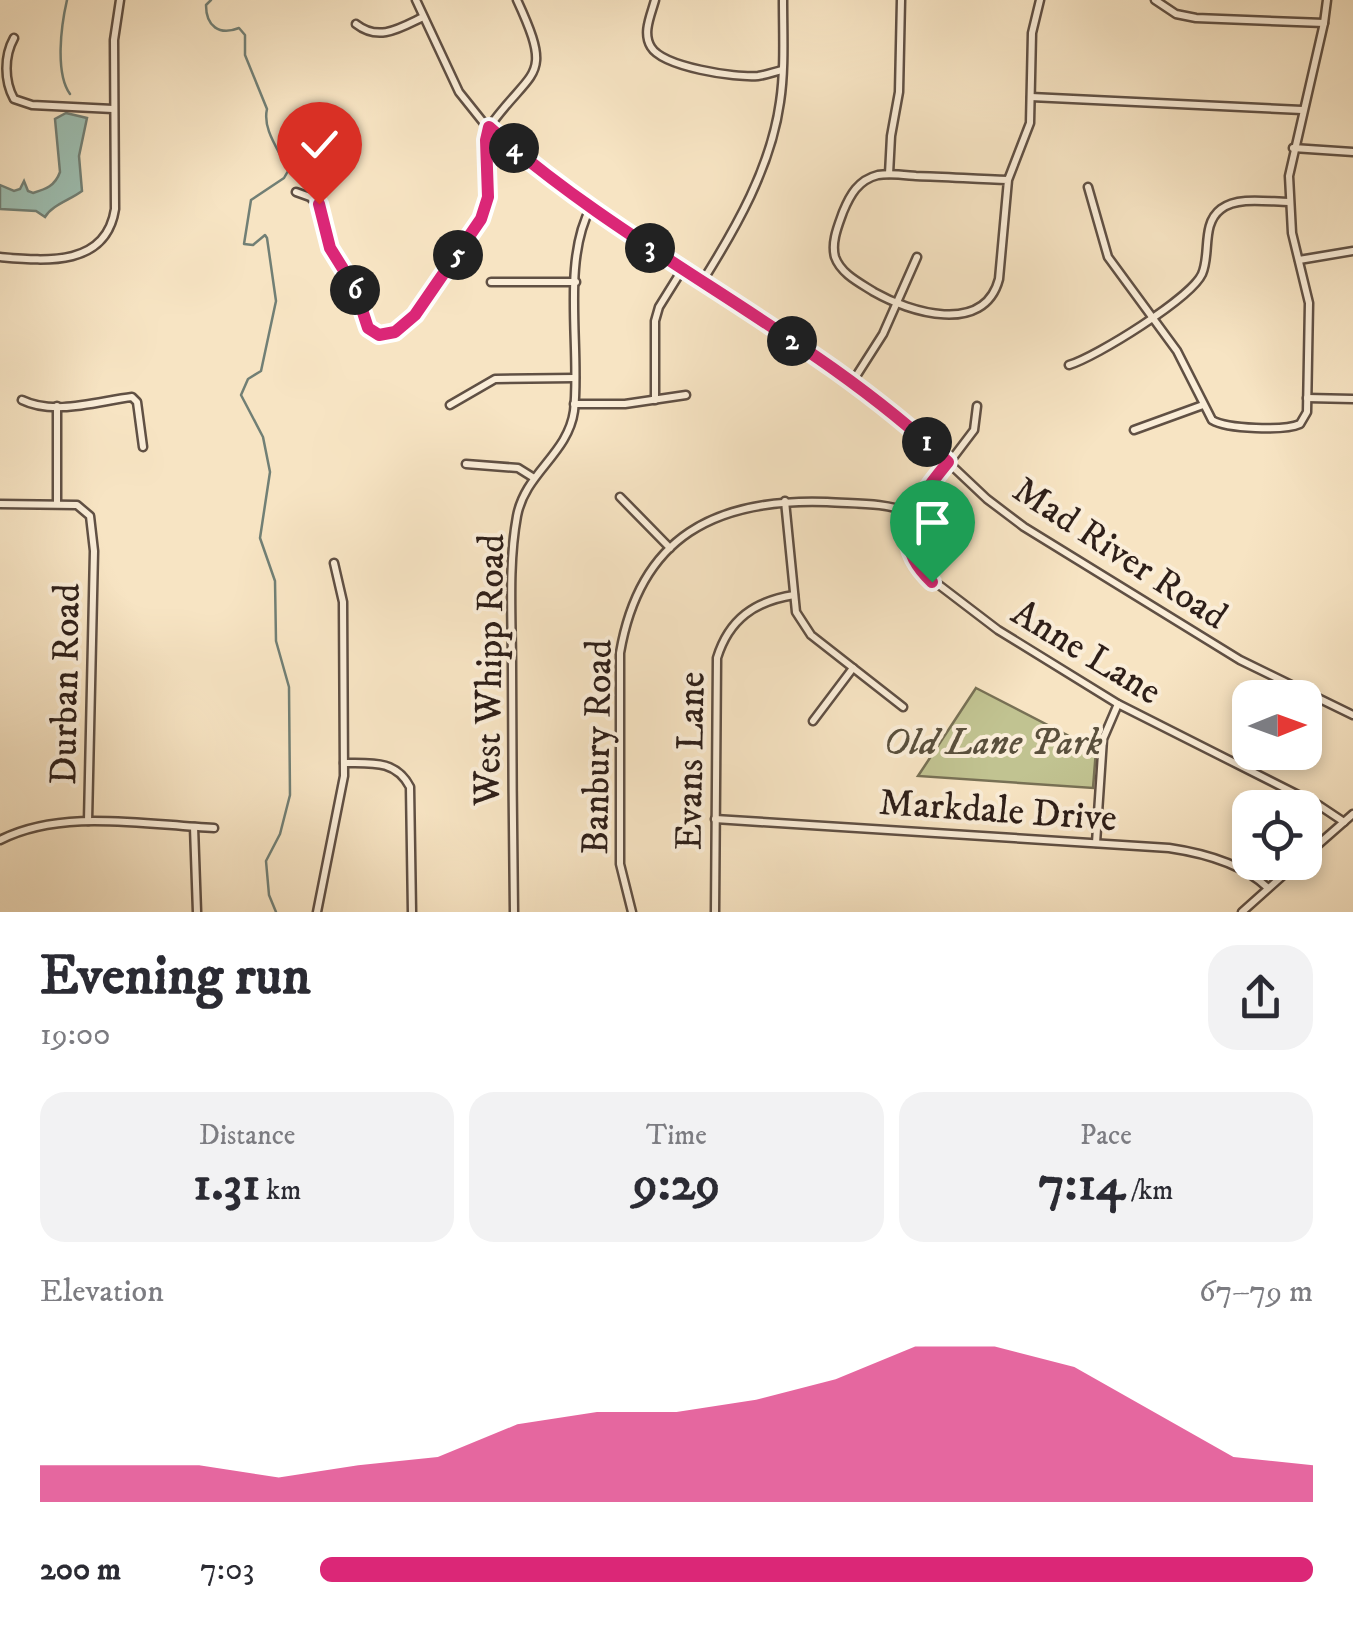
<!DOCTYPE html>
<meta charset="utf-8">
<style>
:root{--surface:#fff;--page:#f2f2f3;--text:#2b2b33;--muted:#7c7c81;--accent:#db2777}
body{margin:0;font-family:"IM FELL DW Pica",serif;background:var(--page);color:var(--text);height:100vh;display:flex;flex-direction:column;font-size:38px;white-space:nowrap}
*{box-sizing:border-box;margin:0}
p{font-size:32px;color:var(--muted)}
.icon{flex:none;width:55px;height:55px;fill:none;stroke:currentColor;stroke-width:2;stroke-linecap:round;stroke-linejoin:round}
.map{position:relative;height:912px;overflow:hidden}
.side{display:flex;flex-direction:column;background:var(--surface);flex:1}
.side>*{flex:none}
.needle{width:65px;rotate:89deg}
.buttons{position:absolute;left:1232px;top:680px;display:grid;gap:20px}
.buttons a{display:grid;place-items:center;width:90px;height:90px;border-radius:20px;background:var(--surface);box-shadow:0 5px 15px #0003;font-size:50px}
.pin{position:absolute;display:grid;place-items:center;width:85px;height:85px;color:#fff;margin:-102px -42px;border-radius:50% 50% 50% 0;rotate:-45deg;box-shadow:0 0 10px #0007}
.pin .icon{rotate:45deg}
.km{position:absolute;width:50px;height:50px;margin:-25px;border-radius:50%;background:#222;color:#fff;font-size:28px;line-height:50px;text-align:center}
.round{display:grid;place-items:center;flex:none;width:105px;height:105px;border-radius:30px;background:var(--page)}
.summary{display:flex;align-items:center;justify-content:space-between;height:170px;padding:0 40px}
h1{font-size:55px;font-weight:800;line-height:75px}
.metrics{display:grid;grid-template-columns:repeat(3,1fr);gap:15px;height:170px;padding:10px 40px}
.metrics div{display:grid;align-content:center;border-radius:25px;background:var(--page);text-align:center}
.metrics b{font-size:50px;font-weight:800}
.metrics small{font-size:28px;font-weight:400}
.metrics p{font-size:28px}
.chart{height:280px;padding:20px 40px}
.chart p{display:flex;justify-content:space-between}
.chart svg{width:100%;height:180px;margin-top:10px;fill:var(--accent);opacity:.7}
ul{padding:0 40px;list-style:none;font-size:32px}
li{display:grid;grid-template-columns:160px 120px 1fr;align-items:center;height:75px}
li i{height:25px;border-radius:12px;background:var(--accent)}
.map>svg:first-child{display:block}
.green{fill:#c1c391;stroke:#787155;stroke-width:2.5}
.water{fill:#9dbfb2;stroke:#717f75;stroke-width:2.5}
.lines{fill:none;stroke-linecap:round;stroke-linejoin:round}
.stream{stroke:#717f75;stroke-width:2.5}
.minor-casing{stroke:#605044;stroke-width:11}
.minor{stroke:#faedd8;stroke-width:6}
.route-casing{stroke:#fff;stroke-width:20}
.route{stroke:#db2777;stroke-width:12}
.labels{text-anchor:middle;stroke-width:8;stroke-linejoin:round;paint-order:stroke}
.street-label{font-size:38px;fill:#2e1f19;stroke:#faedd8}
.park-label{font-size:38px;font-style:italic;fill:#5a503d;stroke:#faedd8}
</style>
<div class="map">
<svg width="1353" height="912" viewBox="0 0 1353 912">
<rect width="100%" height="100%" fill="#f7e4c3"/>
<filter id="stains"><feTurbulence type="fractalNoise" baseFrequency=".002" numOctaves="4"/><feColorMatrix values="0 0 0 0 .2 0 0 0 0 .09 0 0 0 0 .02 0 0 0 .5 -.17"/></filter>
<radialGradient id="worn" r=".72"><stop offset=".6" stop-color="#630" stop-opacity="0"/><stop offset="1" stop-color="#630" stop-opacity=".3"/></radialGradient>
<path class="green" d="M976,688L1096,750L1093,788L918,776Z"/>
<path class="water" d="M66,113L87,118L79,156L82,191C70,200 52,205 45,217L36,211L0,209V185L14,191L20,189L24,181L28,191L33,193C46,189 55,186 60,172L55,119Z"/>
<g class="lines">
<g class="stream">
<path d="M67,0C61,26 55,73 70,94"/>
<path d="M211,0L206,5C206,26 219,36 239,28L245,35V55L267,109C262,131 281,152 288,171L284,178L251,200L244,244L253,245L265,235L267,238L276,301L261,371L248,379L241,395L263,437L270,472L260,538L275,581L276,641L289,687L290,795L280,834L266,861L269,895L276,912"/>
</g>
<g class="minor-casing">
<g id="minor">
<path d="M416,0L459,92L483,122L515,149L614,224L853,381L915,431L987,499L1024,527L1240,660L1353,715"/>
<path d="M655,0C651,15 642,33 651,47C663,67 735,78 758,76C766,75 774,72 782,70"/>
<path d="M1155,0L1176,14L1196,18L1324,23"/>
<path d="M356,24C379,42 400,28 423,17"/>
<path d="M14,38C4,56 4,81 14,99L32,105L113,109"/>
<path d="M1031,97L1302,110"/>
<path d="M1293,148L1353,152"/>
<path d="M889,174L891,136L899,92L901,0"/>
<path d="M1008,180C978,179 947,177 916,176C904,175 890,173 878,175C858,180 850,195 843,212C838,226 831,242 835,257C841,274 860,283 874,292C909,312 984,336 999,279L1008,180L1030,123L1032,33L1040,0"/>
<path d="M1088,187L1108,257L1177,351L1212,420C1227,429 1284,431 1300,424L1307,412L1309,303L1292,233L1289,176L1324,23L1327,0"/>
<path d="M296,192L310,197L323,210L330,248L355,288L368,327L384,335C412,329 477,237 486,208C494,182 484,156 487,130C532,66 555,82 517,0"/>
<path d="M0,257C46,261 106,267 115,209L114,40L120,0"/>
<path d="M1299,260L1353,251"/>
<path d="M491,282H576"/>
<path d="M702,282C736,228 771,167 780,102C785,69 783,34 783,0"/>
<path d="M1069,365C1096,357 1191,298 1202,274C1211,254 1201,224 1221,209C1238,196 1269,202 1289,202"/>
<path d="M853,381L883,334L917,257"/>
<path d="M1307,398L1353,399"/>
<path d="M22,400C55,416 98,401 132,397L137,402L143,447"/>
<path d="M655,400V321L659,307L682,270"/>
<path d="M574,404H625L686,395"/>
<path d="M450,405L495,379L575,378"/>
<path d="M57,406V504"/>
<path d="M977,406L974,430L911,513L909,546L922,572L998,630L1118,704L1320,806L1344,822"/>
<path d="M1134,430L1203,405"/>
<path d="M466,464L518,468L534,478"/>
<path d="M620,497L670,548"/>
<path d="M785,501L796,612L811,635L903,707"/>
<path d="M0,504L77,505L90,516L94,551L88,821"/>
<path d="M813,721L853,668"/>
<path d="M344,763C372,763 396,760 410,787L412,912"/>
<path d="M715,819L1169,848C1203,853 1243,864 1268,888"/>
<path d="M194,827L197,912"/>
<path d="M0,840C62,808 146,825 214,828"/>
<path d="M1096,843L1103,739L1118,704"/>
<path d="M1305,856L1353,814"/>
<path d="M317,912L344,776L343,602L334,563"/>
<path d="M514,912C513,831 512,749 512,668C512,618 508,565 517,516C525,473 568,454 574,411C581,349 561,262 591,207"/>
<path d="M632,912L620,864V653C640,536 716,498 827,502C856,504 884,502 911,513"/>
<path d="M715,912L717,658C729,619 755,601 794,595"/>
<path d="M1242,912L1298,862"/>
</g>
</g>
<use href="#minor" class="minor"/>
</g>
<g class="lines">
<g class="route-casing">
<path id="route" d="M319,204L330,248L355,288L368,328L379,335L395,332L415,315L481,219L488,197L486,140L489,127C631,254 810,331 948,462C916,502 885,538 932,582"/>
</g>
<use href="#route" class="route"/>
</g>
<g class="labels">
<g class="street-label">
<text transform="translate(1121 552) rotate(33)" y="13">Mad River Road</text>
<text transform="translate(1087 651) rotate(31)" y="13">Anne Lane</text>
<text transform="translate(488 670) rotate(-89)" y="13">West Whipp Road</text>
<text transform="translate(64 684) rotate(-89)" y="13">Durban Road</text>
<text transform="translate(596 747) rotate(-89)" y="13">Banbury Road</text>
<text transform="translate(689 761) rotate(-89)" y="13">Evans Lane</text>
<text transform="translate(998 809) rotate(4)" y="13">Markdale Drive</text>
</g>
<g class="park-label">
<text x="993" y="754">Old Lane Park</text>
</g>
</g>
<rect width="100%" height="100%" filter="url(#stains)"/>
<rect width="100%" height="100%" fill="url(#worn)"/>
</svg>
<div class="buttons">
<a><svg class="needle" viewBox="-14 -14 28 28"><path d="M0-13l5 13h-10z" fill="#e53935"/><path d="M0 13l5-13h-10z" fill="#7c7c81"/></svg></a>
<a><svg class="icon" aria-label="locate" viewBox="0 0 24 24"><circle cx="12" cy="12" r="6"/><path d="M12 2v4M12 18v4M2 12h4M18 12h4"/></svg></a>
</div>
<div class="pin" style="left:932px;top:582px;background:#1e9e55"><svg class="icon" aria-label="arrive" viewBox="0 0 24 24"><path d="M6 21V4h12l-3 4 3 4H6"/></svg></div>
<div class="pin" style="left:319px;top:204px;background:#d93025"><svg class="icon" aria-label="check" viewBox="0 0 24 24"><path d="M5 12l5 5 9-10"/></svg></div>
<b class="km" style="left:927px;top:442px">1</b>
<b class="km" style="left:792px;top:341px">2</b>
<b class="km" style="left:650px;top:248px">3</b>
<b class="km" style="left:514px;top:148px">4</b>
<b class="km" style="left:458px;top:255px">5</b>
<b class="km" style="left:355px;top:290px">6</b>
</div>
<section class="side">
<div class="summary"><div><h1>Evening run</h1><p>19:00</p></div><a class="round"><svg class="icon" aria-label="share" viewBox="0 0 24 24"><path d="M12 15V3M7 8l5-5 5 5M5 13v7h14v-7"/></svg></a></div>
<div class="metrics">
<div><p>Distance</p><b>1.31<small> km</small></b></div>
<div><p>Time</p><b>9:29</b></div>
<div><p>Pace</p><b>7:14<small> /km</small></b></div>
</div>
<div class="chart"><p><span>Elevation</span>67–79 m</p>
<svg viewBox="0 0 160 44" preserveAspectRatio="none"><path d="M0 44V35L10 35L20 35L30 38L40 35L50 33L60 25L70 22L80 22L90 19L100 14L110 6L120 6L130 11L140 22L150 33L160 35V44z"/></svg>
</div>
<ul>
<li><b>200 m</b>7:03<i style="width:100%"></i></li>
</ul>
</section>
